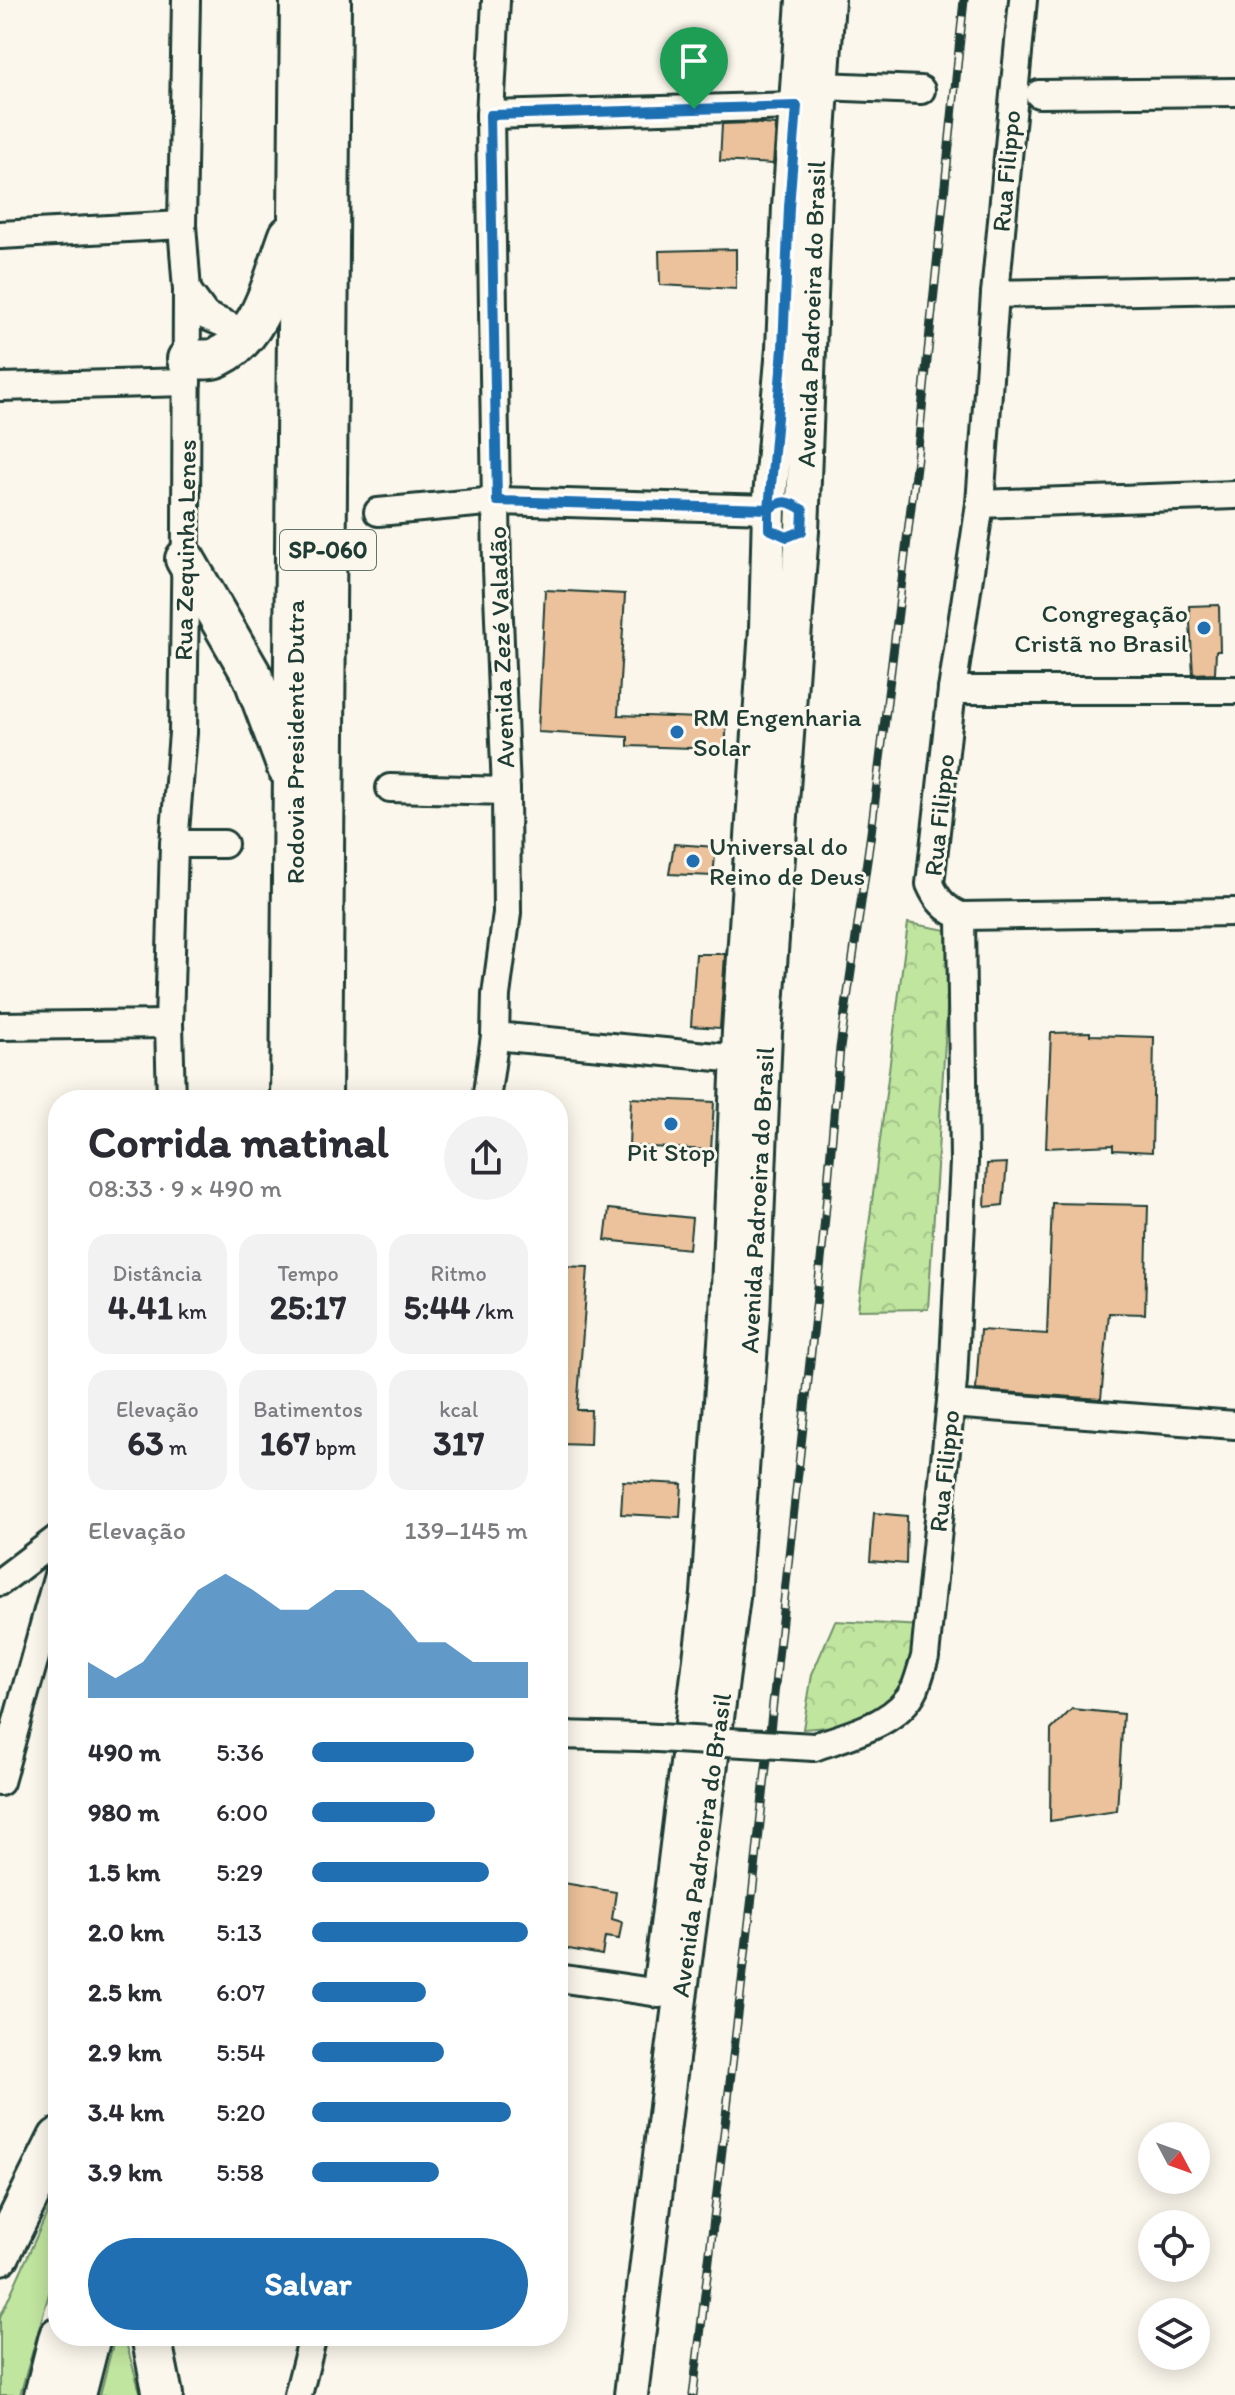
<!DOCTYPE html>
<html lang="pt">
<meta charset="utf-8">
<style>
:root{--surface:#fff;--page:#f2f2f3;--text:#2b2b33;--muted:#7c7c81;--accent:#1f6fb2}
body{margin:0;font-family:Itim,sans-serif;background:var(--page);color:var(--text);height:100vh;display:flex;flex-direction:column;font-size:30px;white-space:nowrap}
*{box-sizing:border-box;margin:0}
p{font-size:26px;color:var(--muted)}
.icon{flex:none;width:44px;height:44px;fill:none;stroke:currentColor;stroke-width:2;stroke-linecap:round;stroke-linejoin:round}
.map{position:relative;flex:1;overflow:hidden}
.details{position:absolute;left:48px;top:1090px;width:520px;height:1256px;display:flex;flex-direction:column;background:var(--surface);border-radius:32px;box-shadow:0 4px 20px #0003}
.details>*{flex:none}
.needle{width:52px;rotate:131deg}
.tools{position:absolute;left:1138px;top:2122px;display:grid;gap:16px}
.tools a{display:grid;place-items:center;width:72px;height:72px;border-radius:50%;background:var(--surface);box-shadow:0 4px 20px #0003;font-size:40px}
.pin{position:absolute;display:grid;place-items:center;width:68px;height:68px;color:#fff;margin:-82px -34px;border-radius:50% 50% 50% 0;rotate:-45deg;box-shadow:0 0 8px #0007}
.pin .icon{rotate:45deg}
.round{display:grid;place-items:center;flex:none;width:84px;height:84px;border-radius:42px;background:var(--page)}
.summary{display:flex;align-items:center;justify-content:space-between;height:136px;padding:0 40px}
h1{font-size:44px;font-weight:700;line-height:60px}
.figures{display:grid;grid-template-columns:repeat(3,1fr);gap:12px;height:136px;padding:8px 40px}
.figures div{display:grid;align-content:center;border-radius:20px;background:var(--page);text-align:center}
.figures b{font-size:34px;font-weight:700}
.figures small{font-size:22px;font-weight:400}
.figures p{font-size:22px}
.chart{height:224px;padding:16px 40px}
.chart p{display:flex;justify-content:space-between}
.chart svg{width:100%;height:144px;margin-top:8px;fill:var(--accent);opacity:.7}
.button{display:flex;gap:16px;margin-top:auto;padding:16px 40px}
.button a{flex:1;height:92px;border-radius:48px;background:var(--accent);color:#fff;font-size:32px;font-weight:700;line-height:92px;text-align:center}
ul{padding:0 40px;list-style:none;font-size:26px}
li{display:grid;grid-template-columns:128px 96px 1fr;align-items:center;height:60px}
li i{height:20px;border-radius:10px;background:var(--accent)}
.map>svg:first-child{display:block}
.green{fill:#c0e59f;stroke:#70916a;stroke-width:2}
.park{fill:url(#park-crowns);stroke:#70916a;stroke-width:2}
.building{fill:#ebc29b;stroke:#1f3d34;stroke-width:2}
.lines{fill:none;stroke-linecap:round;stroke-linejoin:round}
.minor-casing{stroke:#1f3d34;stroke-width:32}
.major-casing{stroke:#1f3d34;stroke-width:38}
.highway-casing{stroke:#1f3d34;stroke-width:44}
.minor{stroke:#fbf7ec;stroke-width:26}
.major{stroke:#fbf7ec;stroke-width:32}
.highway{stroke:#fbf7ec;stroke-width:38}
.rail-casing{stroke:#1f3d34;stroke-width:9}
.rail{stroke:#fbf7ec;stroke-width:6;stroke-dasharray:18;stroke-linecap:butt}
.minor-bridge-casing{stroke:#1f3d34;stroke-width:32;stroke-linecap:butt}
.minor-bridge{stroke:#fbf7ec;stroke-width:26}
.route-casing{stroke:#fff;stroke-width:16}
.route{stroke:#1f6fb2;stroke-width:10}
.poi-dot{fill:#1f6fb2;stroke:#fbf7ec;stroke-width:3}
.labels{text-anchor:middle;stroke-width:6;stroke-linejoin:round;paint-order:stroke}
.shield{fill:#fbf7ec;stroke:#61756b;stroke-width:2}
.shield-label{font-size:24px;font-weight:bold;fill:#1f3d34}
.street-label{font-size:26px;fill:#1f3d34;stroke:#fbf7ec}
.poi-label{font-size:26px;fill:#1f3d34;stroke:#fbf7ec;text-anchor:start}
</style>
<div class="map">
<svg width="1235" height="2395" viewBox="0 0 1235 2395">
<defs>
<pattern id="park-crowns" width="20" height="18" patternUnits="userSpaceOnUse" patternTransform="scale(2)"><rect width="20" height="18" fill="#c0e59f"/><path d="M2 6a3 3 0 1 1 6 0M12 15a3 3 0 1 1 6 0" fill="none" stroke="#a5c58a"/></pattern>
</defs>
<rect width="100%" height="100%" fill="#fbf7ec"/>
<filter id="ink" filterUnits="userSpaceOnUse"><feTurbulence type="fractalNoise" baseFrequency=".0125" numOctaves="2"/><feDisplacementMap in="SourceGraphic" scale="16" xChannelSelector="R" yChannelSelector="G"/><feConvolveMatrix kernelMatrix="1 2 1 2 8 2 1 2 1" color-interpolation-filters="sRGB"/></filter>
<g filter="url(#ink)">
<g class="green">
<path d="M58,2189V2262L20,2395H0V2317Z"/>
<path d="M115,2336H124L141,2395H100Z"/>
</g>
<g class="park">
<path d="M908,923L952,931L928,1309L858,1310Z"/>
<path d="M835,1621L922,1626L907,1689L868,1724L803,1729L812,1674Z"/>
</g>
<g class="building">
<path d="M750,123L776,125L773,164L720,161L722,124Z"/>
<path d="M736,249V289L660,285L659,251Z"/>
<path d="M545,590L625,594L618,715L727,719L725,749L628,746V737L538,732Z"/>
<path d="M1219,605L1220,651H1216L1215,673L1193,674L1189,606Z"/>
<path d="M674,844L716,847L713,876L669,874Z"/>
<path d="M696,954H725L720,1028L691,1026Z"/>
<path d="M1090,1032V1035L1154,1037L1152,1152L1113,1150V1145L1046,1148L1051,1033Z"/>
<path d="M631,1098L714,1102L711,1150L629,1146Z"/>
<path d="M1007,1163L1003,1205L985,1207L987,1164Z"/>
<path d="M1052,1203L1148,1205L1145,1314L1109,1313L1101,1399L976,1390L980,1330L1047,1334Z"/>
<path d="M609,1209L692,1218L689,1249L605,1240Z"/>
<path d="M559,1266L588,1267L577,1410H591L590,1445L558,1444Z"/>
<path d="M623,1481L682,1484L680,1517L621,1514Z"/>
<path d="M874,1513L907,1516L906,1564L870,1561Z"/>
<path d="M1072,1709L1123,1714L1117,1811L1050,1821L1051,1730Z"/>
<path d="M558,1882L616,1892L612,1919L622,1922L619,1939L605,1937L602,1955L558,1947Z"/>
</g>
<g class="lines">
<g class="minor-casing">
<g id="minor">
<path d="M1023,0L995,294L980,504L952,690L930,884C937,900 945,909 961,916L1235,912"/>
<path d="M822,86L921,90"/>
<path d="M1039,94L1235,92"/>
<path d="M490,115L797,106"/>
<path d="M0,235L182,225"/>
<path d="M187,290L206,316L237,329L256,323"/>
<path d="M995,294L1235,289"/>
<path d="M0,387L187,382"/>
<path d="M980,504L1235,495"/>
<path d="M378,512L497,501L769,509"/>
<path d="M952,690H1235"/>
<path d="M390,788L506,791"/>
<path d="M174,844H224"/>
<path d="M0,1026L169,1024"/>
<path d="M495,1036L739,1059"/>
<path d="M171,1100L169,1024L174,844L183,733L186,527L187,290L182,225L186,0"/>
<path d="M486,1100L495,1036L496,995L507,913L506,791L497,569L490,115L496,0"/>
<path d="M951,1404L1235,1425"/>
<path d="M0,1582L58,1538"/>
<path d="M558,1735L640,1737"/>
<path d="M814,1747C850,1734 897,1725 915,1688C919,1678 922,1667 925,1657L953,1381L964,1162L961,916"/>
<path d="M0,1782L58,1575"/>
<path d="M558,1978L659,1993"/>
<path d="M298,2395L313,2336"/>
</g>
</g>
<g class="major-casing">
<g id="major">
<path d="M659,1991L708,1594L727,1313L739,1031L766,629L769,509L783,348L789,207L803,0"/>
<path d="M631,2395L670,2074L733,1597L753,1315L765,1033L802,531L815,193L828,0"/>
</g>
</g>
<g class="highway-casing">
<g id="highway">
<path d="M187,359C196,359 210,361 218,357C263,336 273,277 289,235"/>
<path d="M185,559L253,677L287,768"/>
<path d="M290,1100L300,0"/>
<path d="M322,1100L331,0"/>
<path d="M0,2255L58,2138"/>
<path d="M151,2336L163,2395"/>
<path d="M44,2395L59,2336"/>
<path d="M76,2395L91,2336"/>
</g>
</g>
<use href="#minor" class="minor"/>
<use href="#major" class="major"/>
<use href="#highway" class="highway"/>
<g class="rail-casing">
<path id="rail" d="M693,2395L753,1888L822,1251L840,1048L871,833L917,458L964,0"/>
</g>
<use href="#rail" class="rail"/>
<g class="minor-bridge-casing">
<path id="minor-bridge" d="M640,1737L814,1747"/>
</g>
<use href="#minor-bridge" class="minor-bridge"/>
</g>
</g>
<g class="lines" filter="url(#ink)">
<g class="route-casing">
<path id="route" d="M694,109L490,115L497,501L769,509V529L787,537L802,531L803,510C789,501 783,499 769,509L783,348L789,207L797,106L694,109"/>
</g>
<use href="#route" class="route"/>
</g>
<g class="poi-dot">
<circle cx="1204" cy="628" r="8"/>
<circle cx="677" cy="732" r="8"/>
<circle cx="693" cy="861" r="8"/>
<circle cx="671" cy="1124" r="8"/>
</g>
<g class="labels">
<rect class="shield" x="280" y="530" width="96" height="40" rx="6"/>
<g class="shield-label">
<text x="328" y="558">SP-060</text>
</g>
<g class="street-label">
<text transform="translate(1006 171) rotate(-85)" y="9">Rua Filippo</text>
<text transform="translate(811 314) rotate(-88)" y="9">Avenida Padroeira do Brasil</text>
<text transform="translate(185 550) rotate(-89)" y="9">Rua Zequinha Lenes</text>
<text transform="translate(501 647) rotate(-92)" y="9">Avenida Zezé Valadão</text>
<text transform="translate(295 742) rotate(-90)" y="9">Rodovia Presidente Dutra</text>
<text transform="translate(939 815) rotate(-84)" y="9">Rua Filippo</text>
<text transform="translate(757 1200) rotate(-87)" y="9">Avenida Padroeira do Brasil</text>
<text transform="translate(944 1471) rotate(-84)" y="9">Rua Filippo</text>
<text transform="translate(701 1845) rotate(-82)" y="9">Avenida Padroeira do Brasil</text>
</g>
<g class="poi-label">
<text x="1188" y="622" text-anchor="end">Congregação<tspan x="1188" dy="30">Cristã no Brasil</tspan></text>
<text x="693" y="726">RM Engenharia<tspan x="693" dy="30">Solar</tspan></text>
<text x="709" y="855">Universal do<tspan x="709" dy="30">Reino de Deus</tspan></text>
<text x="671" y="1161" text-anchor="middle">Pit Stop</text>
</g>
</g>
</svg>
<div class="tools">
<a><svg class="needle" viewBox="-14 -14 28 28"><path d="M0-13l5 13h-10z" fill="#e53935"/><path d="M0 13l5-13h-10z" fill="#7c7c81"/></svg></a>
<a><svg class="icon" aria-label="locate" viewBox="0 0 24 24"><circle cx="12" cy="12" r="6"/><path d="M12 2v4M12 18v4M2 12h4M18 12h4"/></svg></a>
<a><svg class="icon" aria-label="layers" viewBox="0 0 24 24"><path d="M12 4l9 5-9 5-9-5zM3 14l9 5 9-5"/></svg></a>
</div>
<div class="pin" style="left:694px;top:109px;background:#1e9e55"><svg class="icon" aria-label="arrive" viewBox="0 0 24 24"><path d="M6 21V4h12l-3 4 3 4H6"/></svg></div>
<section class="details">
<div class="summary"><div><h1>Corrida matinal</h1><p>08:33 · 9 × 490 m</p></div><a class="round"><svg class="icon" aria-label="share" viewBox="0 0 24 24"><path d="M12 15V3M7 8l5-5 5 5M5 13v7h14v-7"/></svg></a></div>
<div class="figures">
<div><p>Distância</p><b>4.41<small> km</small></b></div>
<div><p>Tempo</p><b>25:17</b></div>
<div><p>Ritmo</p><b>5:44<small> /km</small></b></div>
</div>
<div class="figures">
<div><p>Elevação</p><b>63<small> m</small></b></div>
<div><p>Batimentos</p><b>167<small> bpm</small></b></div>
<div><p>kcal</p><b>317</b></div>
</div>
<div class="chart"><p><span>Elevação</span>139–145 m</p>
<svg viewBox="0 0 160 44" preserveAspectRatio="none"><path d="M0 44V33L10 38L20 33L30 22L40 11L50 6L60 11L70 17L80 17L90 11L100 11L110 17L120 27L130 27L140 33L150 33L160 33V44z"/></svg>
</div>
<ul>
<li><b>490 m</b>5:36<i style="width:75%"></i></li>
<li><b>980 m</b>6:00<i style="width:57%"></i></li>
<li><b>1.5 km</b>5:29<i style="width:82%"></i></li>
<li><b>2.0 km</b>5:13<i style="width:100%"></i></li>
<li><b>2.5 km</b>6:07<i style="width:53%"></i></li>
<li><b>2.9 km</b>5:54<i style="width:61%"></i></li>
<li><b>3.4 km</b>5:20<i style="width:92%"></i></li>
<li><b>3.9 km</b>5:58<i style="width:59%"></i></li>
</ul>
<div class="button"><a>Salvar</a></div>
</section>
</div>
